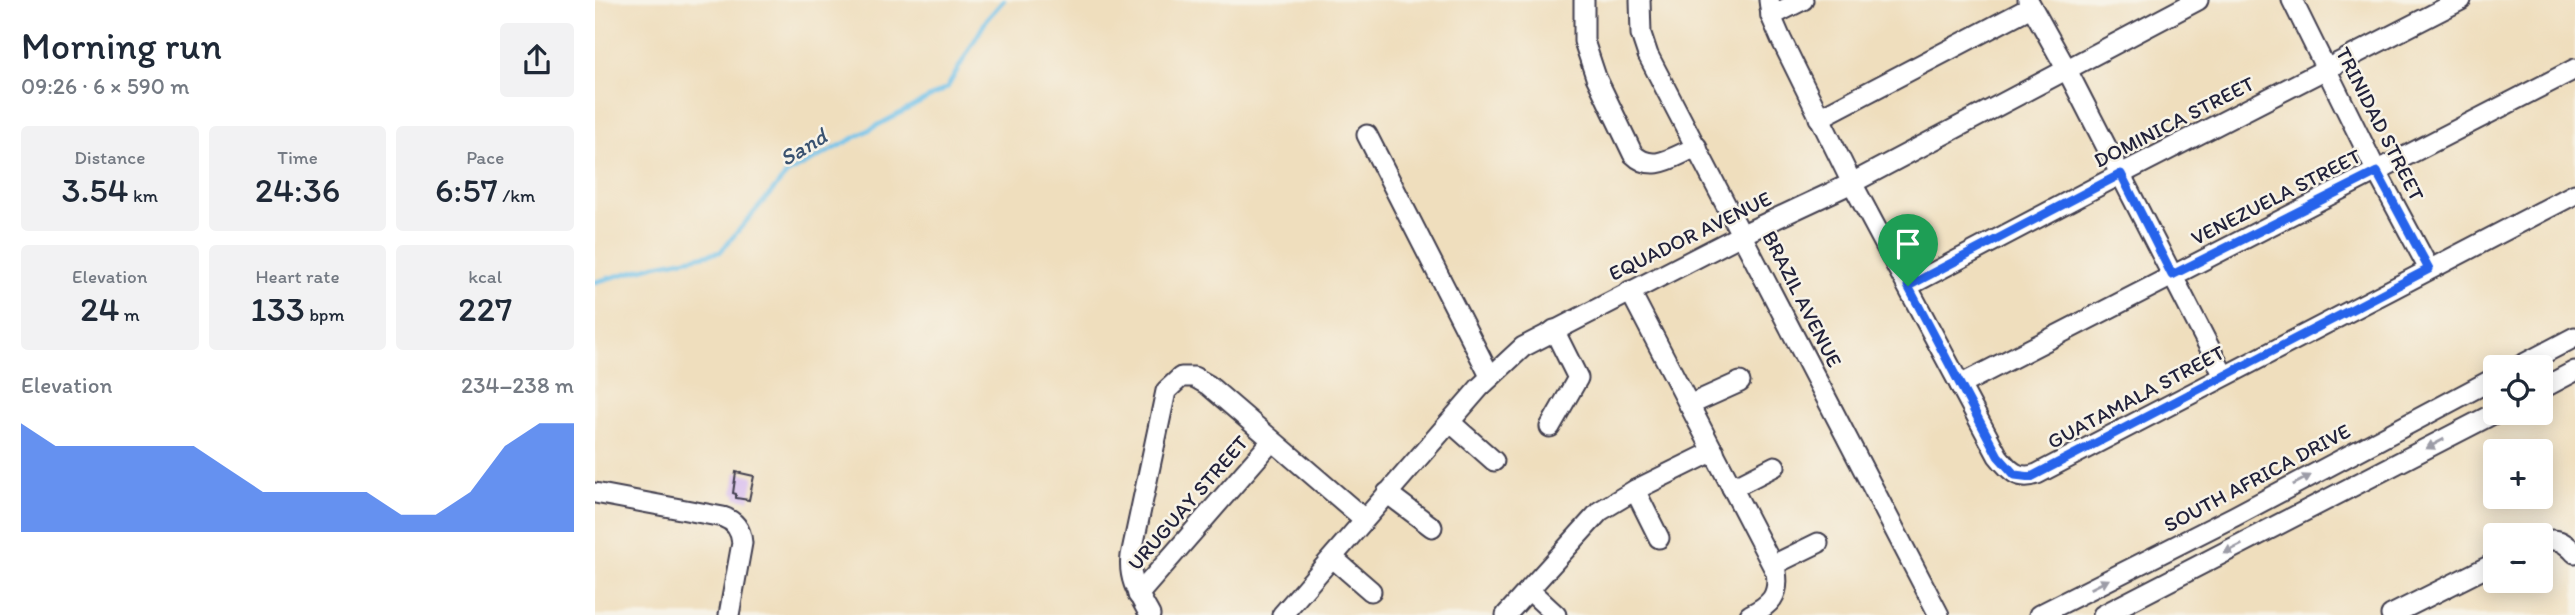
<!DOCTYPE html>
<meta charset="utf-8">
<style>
:root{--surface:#fff;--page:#f2f2f3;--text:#1f2937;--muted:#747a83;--accent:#2563eb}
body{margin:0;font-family:Itim,sans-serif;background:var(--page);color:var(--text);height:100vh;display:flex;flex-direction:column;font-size:26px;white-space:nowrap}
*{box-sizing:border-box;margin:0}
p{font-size:23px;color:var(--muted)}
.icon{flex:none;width:38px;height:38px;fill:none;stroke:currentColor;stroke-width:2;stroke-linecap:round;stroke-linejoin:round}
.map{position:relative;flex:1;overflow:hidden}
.panel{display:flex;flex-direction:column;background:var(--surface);width:595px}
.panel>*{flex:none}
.buttons{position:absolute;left:1888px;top:355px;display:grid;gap:14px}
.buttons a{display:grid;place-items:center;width:70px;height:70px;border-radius:7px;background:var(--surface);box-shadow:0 4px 18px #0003;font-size:35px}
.pin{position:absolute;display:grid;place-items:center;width:60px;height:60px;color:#fff;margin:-72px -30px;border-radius:50% 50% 50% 0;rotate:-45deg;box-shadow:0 0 7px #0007}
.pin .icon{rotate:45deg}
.round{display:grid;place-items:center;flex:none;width:74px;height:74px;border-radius:7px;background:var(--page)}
.summary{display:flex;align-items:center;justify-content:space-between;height:119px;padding:0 21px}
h1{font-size:38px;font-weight:600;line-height:52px}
.figures{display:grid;grid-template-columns:repeat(3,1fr);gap:10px;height:119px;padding:7px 21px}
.figures div{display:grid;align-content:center;border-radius:7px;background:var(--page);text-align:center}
.figures b{font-size:35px;font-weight:600}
.figures small{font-size:19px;font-weight:400}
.figures p{font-size:19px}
.chart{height:196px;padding:14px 21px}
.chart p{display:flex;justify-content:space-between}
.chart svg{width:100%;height:126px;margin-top:7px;fill:var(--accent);opacity:.7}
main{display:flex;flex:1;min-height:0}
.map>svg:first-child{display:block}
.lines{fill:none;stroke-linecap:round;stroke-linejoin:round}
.stream{stroke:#6ec1ea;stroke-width:4.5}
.building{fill:#ceaaf2}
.minor-casing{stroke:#413e4e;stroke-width:23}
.minor{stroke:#fff;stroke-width:19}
.oneway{fill:#9c9ca7}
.route-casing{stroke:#fff;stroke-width:14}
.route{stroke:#2563eb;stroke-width:9}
.labels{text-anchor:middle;stroke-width:5;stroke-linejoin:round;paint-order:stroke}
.street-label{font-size:21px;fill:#22223b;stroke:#f7f3e8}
.water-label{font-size:23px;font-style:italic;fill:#395270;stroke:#f7f3e8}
</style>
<main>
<section class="panel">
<div class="summary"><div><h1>Morning run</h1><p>09:26 · 6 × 590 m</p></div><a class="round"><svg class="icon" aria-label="share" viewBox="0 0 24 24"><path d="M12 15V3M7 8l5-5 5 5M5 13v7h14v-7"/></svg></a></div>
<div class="figures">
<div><p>Distance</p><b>3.54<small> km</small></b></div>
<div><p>Time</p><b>24:36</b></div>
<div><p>Pace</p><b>6:57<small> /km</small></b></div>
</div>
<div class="figures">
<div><p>Elevation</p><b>24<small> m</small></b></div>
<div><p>Heart rate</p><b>133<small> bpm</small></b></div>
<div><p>kcal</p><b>227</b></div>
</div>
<div class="chart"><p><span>Elevation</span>234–238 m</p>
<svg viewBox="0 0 160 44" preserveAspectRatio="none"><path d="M0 44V6L10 14L20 14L30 14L40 14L50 14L60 22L70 30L80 30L90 30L100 30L110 38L120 38L130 30L140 14L150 6L160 6V44z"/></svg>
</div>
</section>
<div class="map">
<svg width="1980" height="615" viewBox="0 0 1980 615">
<rect width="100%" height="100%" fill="#f7f3e8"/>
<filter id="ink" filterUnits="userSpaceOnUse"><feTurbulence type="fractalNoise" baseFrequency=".0143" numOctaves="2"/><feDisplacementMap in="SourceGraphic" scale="14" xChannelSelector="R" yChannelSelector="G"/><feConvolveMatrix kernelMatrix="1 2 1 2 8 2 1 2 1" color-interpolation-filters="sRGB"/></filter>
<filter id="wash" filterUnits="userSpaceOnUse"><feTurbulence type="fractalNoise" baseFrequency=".00686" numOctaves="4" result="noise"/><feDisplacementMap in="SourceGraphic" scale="28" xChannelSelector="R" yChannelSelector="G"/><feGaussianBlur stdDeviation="1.57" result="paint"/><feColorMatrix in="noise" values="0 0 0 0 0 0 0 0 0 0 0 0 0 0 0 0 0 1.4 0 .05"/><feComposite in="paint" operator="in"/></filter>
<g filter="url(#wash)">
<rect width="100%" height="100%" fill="#efdebd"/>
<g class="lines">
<path class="stream" d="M0,282L61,265L125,252L192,174L352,88L392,19L409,0"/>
</g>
<g id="blocks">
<path class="building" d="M141,472L159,476L154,500L141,498V494L138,493Z"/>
</g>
</g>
<g filter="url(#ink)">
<use href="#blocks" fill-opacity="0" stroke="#413e4e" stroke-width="2"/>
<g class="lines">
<g class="minor-casing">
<g id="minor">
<path d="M989,0V41L1001,77L1038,154C1058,174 1079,156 1102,147"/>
<path d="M1045,0L1046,34L1053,55L1344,615"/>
<path d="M1174,0L1176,16L1186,39L1257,183L1403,456C1414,470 1423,481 1442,474L1980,194"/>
<path d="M1433,0L1472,70L1629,376"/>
<path d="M1697,0L1782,172L1834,269"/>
<path d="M1176,16L1208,0"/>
<path d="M1224,118L1436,7"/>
<path d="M772,135L895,376"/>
<path d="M1313,286L1526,174L1866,0"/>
<path d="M1035,291L1181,572C1185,596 1175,605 1155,615"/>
<path d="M1921,368L1980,337"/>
<path d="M1365,385L1980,69"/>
<path d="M1946,389L1980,371"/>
<path d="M1094,405L1145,382"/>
<path d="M855,422L899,461"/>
<path d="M955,427L983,378L959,330"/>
<path d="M1137,488L1180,466"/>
<path d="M1040,490L1064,538"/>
<path d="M0,493L128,517C140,521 146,530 147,543L134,615"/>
<path d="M792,493L837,527"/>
<path d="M1946,542C1961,537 1969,541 1980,553"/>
<path d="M738,558L776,591"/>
<path d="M1178,565L1223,543"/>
<path d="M934,590L961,615"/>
<path d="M543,595L677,441"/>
<path d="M555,615C544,595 533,580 536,556L571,391L586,377H599L613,385L769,519"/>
<path d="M687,615L885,387L928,347L1148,234L1257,183L1603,0"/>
<path d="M911,615L1005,511L1040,490L1119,451"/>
<path d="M1444,615L1640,516L1900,378"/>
<path d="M1508,615L1900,413"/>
<path d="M1796,615L1900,563"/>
</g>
</g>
<use href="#minor" class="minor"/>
</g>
<defs><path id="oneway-solid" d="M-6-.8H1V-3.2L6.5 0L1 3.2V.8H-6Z" transform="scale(1.75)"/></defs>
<g class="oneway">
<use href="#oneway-solid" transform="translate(1840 444) rotate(152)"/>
<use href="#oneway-solid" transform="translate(1707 480) rotate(-28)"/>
<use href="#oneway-solid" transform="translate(1638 549) rotate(153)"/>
<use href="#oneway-solid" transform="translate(1505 584) rotate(-27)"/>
</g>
</g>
<g class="lines" filter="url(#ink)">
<g class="route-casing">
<path id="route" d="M1782,172L1834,269L1436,477L1420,475L1403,456L1313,286L1526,174L1577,275Z"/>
</g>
<use href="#route" class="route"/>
</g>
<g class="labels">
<g class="street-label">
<text transform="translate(1579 122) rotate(-27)" y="7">DOMINICA STREET</text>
<text transform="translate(1785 124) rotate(63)" y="7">TRINIDAD STREET</text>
<text transform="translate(1681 197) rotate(-27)" y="7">VENEZUELA STREET</text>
<text transform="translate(1095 236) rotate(-26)" y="7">EQUADOR AVENUE</text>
<text transform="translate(1207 299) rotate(63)" y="7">BRAZIL AVENUE</text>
<text transform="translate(1541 397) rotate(-28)" y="7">GUATAMALA STREET</text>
<text transform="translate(1662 478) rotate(-28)" y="7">SOUTH AFRICA DRIVE</text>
<text transform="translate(593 503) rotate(-49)" y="7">URUGUAY STREET</text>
</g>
<g class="water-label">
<text transform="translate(208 147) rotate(-31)" y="8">Sand</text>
</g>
</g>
</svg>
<div class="buttons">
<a><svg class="icon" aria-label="locate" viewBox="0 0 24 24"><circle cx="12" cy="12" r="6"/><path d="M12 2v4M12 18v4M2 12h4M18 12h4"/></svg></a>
<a>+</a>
<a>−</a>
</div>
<div class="pin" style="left:1313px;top:286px;background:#1e9e55"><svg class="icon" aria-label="arrive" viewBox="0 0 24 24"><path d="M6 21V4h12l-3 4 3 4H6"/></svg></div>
</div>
</main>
